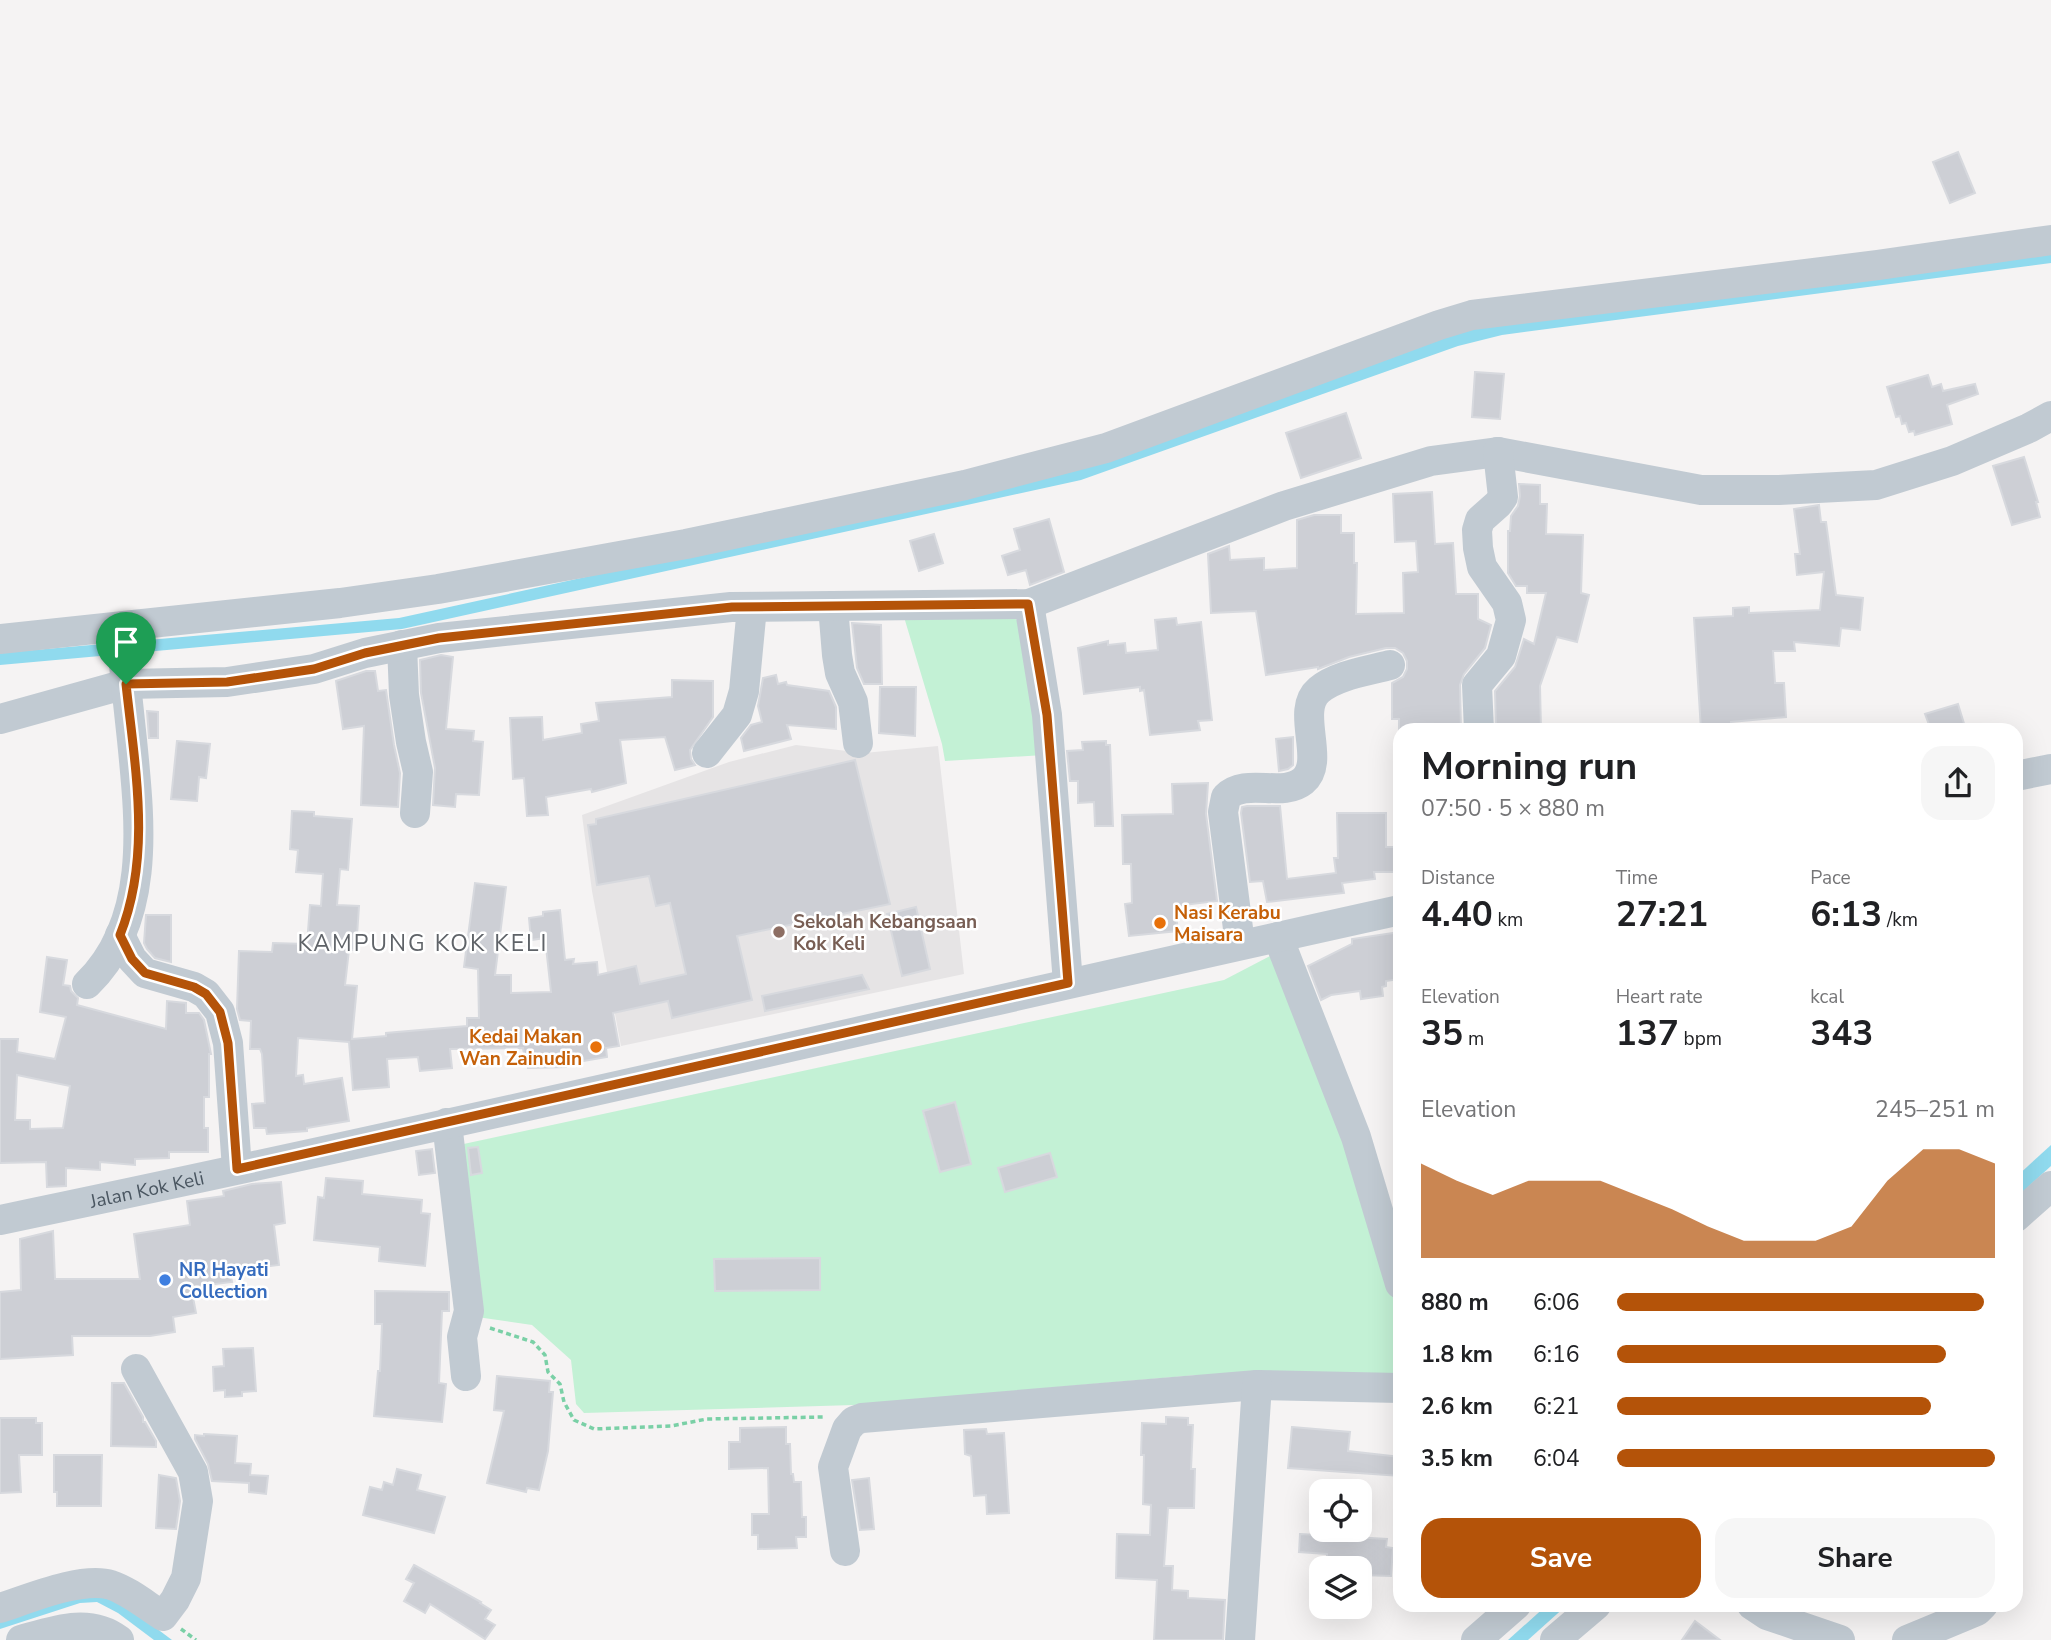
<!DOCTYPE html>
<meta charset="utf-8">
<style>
:root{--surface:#fff;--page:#f6f6f6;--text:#202124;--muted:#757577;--accent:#b45309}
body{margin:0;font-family:"Nunito Sans",sans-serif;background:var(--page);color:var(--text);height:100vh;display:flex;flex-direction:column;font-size:26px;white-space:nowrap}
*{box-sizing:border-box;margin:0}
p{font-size:23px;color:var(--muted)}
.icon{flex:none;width:38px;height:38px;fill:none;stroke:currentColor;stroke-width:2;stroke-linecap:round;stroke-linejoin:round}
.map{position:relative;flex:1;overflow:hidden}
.drawer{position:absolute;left:1393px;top:723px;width:630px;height:889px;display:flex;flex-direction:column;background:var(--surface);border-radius:21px;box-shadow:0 7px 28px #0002}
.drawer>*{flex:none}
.fabs{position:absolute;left:1309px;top:1479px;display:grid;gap:14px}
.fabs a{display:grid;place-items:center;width:63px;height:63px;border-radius:14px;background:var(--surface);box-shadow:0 7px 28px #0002;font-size:35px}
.pin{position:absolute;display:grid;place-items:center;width:60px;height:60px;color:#fff;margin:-72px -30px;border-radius:50% 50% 50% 0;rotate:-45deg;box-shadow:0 0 7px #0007}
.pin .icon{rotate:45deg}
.round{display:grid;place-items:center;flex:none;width:74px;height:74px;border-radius:21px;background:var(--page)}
.headline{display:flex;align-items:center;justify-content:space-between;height:119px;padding:0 28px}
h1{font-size:38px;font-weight:700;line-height:52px}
.stats{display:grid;grid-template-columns:repeat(3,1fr);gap:10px;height:119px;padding:7px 28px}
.stats div{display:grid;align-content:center}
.stats b{font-size:35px;font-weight:700}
.stats small{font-size:19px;font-weight:400}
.stats p{font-size:19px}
.chart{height:196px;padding:14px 28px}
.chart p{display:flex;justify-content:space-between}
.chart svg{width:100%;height:126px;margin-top:7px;fill:var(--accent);opacity:.7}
.button{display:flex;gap:14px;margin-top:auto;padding:14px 28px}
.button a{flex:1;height:80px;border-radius:21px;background:var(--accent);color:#fff;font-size:28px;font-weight:700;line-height:80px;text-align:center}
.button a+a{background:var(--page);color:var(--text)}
ul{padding:0 28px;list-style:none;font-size:23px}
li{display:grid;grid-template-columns:112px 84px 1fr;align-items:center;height:52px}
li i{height:18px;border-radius:9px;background:var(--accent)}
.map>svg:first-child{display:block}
.education{fill:#e6e4e5}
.green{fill:#c3f1d5}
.water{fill:#90daee}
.building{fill:#cdcfd5;stroke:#d7d9de;stroke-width:2;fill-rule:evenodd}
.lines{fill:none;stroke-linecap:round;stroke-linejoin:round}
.path{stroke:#7ad0a6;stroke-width:3.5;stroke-dasharray:5 3.5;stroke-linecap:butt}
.minor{stroke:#c1cad2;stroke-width:30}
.route-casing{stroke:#fff;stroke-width:14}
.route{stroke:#b45309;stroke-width:9}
.food-dot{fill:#e8710a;stroke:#fff;stroke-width:2.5}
.education-dot{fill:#8d6e63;stroke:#fff;stroke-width:2.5}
.shop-dot{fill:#3f7fe0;stroke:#fff;stroke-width:2.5}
.labels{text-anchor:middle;stroke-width:5;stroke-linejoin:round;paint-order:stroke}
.food-label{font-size:19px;font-weight:bold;fill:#c56008;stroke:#fff;text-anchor:start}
.education-label{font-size:19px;font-weight:bold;fill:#785e54;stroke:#fff;text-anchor:start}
.street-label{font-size:19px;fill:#4a5661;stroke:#fff}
.shop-label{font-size:19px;font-weight:bold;fill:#366cbe;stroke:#fff;text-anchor:start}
.quarter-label{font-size:23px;letter-spacing:2px;fill:#5f6368;stroke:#fff}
</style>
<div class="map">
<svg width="2051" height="1640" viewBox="0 0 2051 1640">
<rect width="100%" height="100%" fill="#f5f3f3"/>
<path class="education" d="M796,745L864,753L938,746L964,974L621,1046L592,891L582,815L729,762Z"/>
<g class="green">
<path d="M1013,616L1025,629L1044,755L945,761L942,744L904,617Z"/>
<path d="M1278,952L1345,1126L1400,1303V1377L1197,1375L854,1405L584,1413L576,1404L571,1360L532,1325L477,1317L459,1145L1224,980Z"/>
</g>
<g class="water">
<path d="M2051,251V263L1502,335L1458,346L1081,480L402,629L0,665V653L399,618L1073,470L1431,341L1503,321Z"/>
<path d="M2051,1145V1166L2016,1198V1177Z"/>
<path d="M79,1594L104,1595L124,1604L172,1640H154L118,1613L97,1602L80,1603L0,1629V1621Z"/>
<path d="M1547,1605H1567L1528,1640H1508Z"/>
</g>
<g class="building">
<path d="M1958,152L1975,193L1950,203L1933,162Z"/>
<path d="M1475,372L1504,374L1500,419L1472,417Z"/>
<path d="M1928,375L1932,387L1941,384L1943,391L1975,384L1978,394L1947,405L1952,424L1915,435L1914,431L1909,432L1906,423L1902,424L1900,416L1896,417L1887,387Z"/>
<path d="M1346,413L1361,458L1301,478L1286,433Z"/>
<path d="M2024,457L2038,502H2036L2040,517L2012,525L1993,466Z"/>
<path d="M1519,484L1540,485V504H1547L1546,534L1583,535L1581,593L1589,595L1577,642L1557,637L1540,686L1541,730H1496L1495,691L1515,667L1524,639L1534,644L1546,593H1527V586H1516L1508,573V531H1510L1511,516L1518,506L1520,496Z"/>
<path d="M1432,492L1435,544L1453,543L1456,594H1478V619L1491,625L1485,648L1464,674L1460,685L1461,730H1399V719H1392V683L1403,677L1407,669V661L1403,653L1395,648H1386L1349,657L1318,669V667L1266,675L1256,611L1211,613L1208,554L1229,546L1230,560L1264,558V570L1297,568V520L1314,515H1341V533H1354V563H1357L1356,614L1404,613L1403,573L1418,572L1416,541L1395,542L1393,494Z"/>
<path d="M1819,505L1821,522H1826L1836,595L1863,598L1860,630L1841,628L1839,646L1794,642L1795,651H1773L1775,683H1784L1786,717L1731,722V730H1701L1694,618L1733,616V608L1749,607V613L1820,610L1824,572L1797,575L1795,554H1800L1794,509Z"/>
<path d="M1049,519L1064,572L1030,585L1026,570L1008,575L1002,556L1020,550L1014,529Z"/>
<path d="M934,534L943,563L919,571L910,541Z"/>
<path d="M1176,618L1177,625L1201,622L1212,720L1198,721L1200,730L1150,735L1144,690L1140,691V687L1084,694L1078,648L1108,641V645L1125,643L1126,653L1158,650L1155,620Z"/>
<path d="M852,623L881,625L882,684H864L857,668Z"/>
<path d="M441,655L453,657L446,729L474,731L473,741L483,742L479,795L456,794L455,807L433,805L435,768L421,693L420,660Z"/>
<path d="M366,671H375L378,691L386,690L394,745L400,773L398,807L361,805L364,726L343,729L336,681Z"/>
<path d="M776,675L778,684L786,682L787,685L829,691L836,707V729L787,725L791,739L744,751L741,738L751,725L762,722L758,706L763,678Z"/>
<path d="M672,680L713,681V717L690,750L691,759L695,765L675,770L665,737L620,740L626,783L592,792L591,789L546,797L548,815L527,816L524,778L513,779L510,718L542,717L543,740L582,733L581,724L599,721L596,703L672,697Z"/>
<path d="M880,687H916L915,736L879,733Z"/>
<path d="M1958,704L1966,730H1931L1925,714Z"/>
<path d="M147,711L158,712V738H149Z"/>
<path d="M1293,737V765L1288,769L1279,771L1276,739Z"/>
<path d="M177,741L210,744L206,778L199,777L197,801L171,799Z"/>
<path d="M1106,741V745H1110L1113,826H1095L1094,802L1078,803V781H1070L1067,751L1083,750L1082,742Z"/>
<path d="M855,760L890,904L737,936L752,1000L672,1018L668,1001L613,1013L619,1046L606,1048L607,1057L566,1064V1067L528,1068L527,1053L524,1054L523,1048L450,1049L452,1068L420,1071L418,1057L387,1059L389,1087L353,1090L349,1042L298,1038L296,1076L303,1075L304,1084L342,1078L349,1121L307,1128V1131L267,1134L266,1128H254L252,1104L265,1103L262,1054L260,1049H250L251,1021L240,1020L237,1009L239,951L272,952L273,943L307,944L310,905L321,906L323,874L296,872L298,850L290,849L292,811L314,812V816L352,819L348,870L340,869L337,905L359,906L356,950H349L345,985L357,986L352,1039L386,1036V1033L467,1026V1018H479L478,969L464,967L475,883L506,887L495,975H511V993L551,992L545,938L531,940L529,918L543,916V912L560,910L565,960L574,959L573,964L597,962L598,975L636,966L640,984L686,974L670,903L656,906L649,876L597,885L588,825L596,824V819Z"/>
<path d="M1208,783L1206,814L1217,901L1175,906L1178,931L1129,936L1125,904L1132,903L1131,864H1123L1122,815L1173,814L1172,784Z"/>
<path d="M1247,806H1280L1287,879L1336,873L1334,858H1338L1337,813H1386V847H1400V872H1374L1375,879L1342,883L1344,893L1267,902L1263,881L1250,882L1241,813L1242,807Z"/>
<path d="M916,907L930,969L902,976L887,914Z"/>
<path d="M146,915H171V962L155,958L147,949L144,943Z"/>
<path d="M1400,932V979L1386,981V986L1382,987L1383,996L1361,999L1360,991L1331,995L1321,1000L1308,966L1352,944V939Z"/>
<path d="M47,957L67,960L63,985L70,986L71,991L78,998L77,1005L166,1029L167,1001L186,1003V1013H199L204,1020L211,1054H209V1097H204V1128H208V1152H169V1158L135,1159V1165L100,1162V1170L66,1168V1186L47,1187L46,1162L0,1163V1039H18L17,1052L55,1059L66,1017L40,1012ZM17,1075L70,1086L63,1128L30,1129V1120H15Z"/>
<path d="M862,975L869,989L765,1011L762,996Z"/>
<path d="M955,1102L971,1164L940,1172L923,1111Z"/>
<path d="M478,1147L482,1173L471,1175L468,1148Z"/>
<path d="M432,1149L435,1173L419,1175L416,1151Z"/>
<path d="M1050,1153L1057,1177L1005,1192L998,1168Z"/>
<path d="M326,1178L363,1181L362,1194L422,1200L421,1213L430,1214L425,1266L379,1261L380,1247L314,1240L318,1197L324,1198Z"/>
<path d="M281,1182L285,1223L274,1225L279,1265L230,1271L232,1282L191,1287L196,1313L173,1317L175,1332L150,1336H72L73,1355L0,1359V1292L21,1290L20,1239L53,1231L55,1279H140L134,1234L190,1225L187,1201L224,1196L223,1191L252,1184Z"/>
<path d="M820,1258V1290L715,1291L714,1259Z"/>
<path d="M375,1291L449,1292V1311H442L439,1383L446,1384L442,1422L374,1416L378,1371H380L382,1324H375Z"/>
<path d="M253,1348L256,1391L242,1392V1396L225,1397V1390L214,1391L213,1367L224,1366L223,1349Z"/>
<path d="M497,1376L550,1381L549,1392H553L548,1451L539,1490L527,1488L526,1492L487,1483L504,1411L494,1410Z"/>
<path d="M112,1383H124L143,1417V1422H145L156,1441V1447L111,1446Z"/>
<path d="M1166,1417L1188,1418V1425H1193L1191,1469H1195L1194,1508H1168L1164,1566H1173L1172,1590L1188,1591V1598L1225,1600L1223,1640H1154L1157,1580L1116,1578L1117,1534L1150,1535L1151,1505L1143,1504L1144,1455H1141L1142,1423L1166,1424Z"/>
<path d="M0,1418H36V1423H42V1455H19L21,1492L0,1493Z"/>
<path d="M786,1427V1444H790L791,1474H793L794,1482H801L802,1517H806V1537H796L797,1548L758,1549V1535H752V1514H769L768,1468L729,1469V1442H740V1428Z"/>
<path d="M1292,1427L1350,1432L1348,1451L1400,1457V1476L1288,1468Z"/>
<path d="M986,1429L987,1434L1004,1433L1009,1513L987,1514L986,1495L974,1496L971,1456L965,1454L964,1430Z"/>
<path d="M204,1434L237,1436L235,1463L251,1464L250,1475L268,1476L266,1494L249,1492V1483L212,1481L208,1464L195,1439V1435L204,1436Z"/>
<path d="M54,1455H102L101,1506H57V1492H54Z"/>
<path d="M397,1469L421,1475L417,1490L445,1497L434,1533L363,1515L370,1487L382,1490L384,1482L393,1485Z"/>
<path d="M159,1475L176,1478L180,1501L176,1529L156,1528Z"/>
<path d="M869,1478L874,1529L860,1530L852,1480Z"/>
<path d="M1300,1534L1387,1539L1386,1547L1393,1548L1391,1576L1360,1575V1568H1327V1554L1299,1552Z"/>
<path d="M414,1565L481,1602L480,1603L491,1610L485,1619L495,1625L485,1639L430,1604L425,1613L404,1601L414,1583L406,1579Z"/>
<path d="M1695,1621L1720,1640H1682Z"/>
</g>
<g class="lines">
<g class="path">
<path d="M1823,727V730"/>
<path d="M490,1328L533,1342L545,1355L548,1372L560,1384L564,1402L574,1420L594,1429L671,1426L707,1419L824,1417"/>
<path d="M181,1629L196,1640"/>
</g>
<g class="minor">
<path d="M1029,604L1047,715L1068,983"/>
<path d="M833,606L837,655L840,673L853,702L858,743"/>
<path d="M0,639L340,603L438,589L686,544L965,485L1106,448L1439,325L1472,315L1878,265L2051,240"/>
<path d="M402,645L404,695L411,742L418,772L415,813"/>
<path d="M0,719L126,684L227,682L314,669L365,653L439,638L731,607L1029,604L1284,506L1431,461L1498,452L1701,490H1779L1876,485L1952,461L2029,428L2051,416"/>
<path d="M1479,730L1477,685L1501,656L1511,620L1507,603L1482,567L1478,548L1477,530L1480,520L1498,504L1503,497L1498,452"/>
<path d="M707,753L737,715L744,691L752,607"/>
<path d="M2016,776L2051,769"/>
<path d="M120,935L132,959L145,973L194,987L206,994L220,1012L228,1043L237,1169"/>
<path d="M1278,937L1356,1137L1400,1284"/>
<path d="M1240,944L1223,812L1226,797C1246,777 1282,798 1303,781C1327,761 1294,711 1319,690C1337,675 1368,671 1390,665"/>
<path d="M87,984C152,921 140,821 132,740C128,702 124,665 120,628"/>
<path d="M447,1123L469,1311L462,1337L466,1376"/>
<path d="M2016,1217L2051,1186"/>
<path id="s1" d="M0,1220C468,1123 933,1013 1400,910"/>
<path d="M845,1551L833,1467L847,1429L854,1421L862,1418L1257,1385L1400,1388"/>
<path d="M1752,1605L1767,1615L1840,1640"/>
<path d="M0,1608C28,1599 82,1576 111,1585C129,1591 147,1606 163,1616L175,1600L186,1578L198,1501L193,1472L136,1369"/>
<path d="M21,1640C53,1631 89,1617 119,1640"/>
<path d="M1240,1640L1257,1385"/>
<path d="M1476,1640L1516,1605"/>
<path d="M1555,1640L1596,1605"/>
<path d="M1907,1640L1977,1611L1983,1605"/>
</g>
</g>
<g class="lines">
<g class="route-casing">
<path id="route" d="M1028,604L1047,715L1068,983L237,1169L228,1043L220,1012L206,994L194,987L145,973L132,959L120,935C152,855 135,768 126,684L227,682L314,669L365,653L439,638L732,607Z"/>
</g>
<use href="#route" class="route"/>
</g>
<g class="food-dot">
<circle cx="1160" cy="923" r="7"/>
<circle cx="596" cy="1047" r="7"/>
</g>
<circle class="education-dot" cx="779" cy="932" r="7"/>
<circle class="shop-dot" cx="165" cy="1280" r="7"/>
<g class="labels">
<g class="food-label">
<text x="1174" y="919">Nasi Kerabu<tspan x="1174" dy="22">Maisara</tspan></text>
<text x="582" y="1043" text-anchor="end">Kedai Makan<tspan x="582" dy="22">Wan Zainudin</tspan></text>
</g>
<g class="education-label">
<text x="793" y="928">Sekolah Kebangsaan<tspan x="793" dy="22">Kok Keli</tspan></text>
</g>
<g class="street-label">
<text dy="7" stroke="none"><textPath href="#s1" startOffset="150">Jalan Kok Keli</textPath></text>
</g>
<g class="shop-label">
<text x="179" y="1276">NR Hayati<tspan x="179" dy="22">Collection</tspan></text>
</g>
<g class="quarter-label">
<text x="423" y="951">KAMPUNG KOK KELI</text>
</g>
</g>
</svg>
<div class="fabs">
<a><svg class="icon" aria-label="locate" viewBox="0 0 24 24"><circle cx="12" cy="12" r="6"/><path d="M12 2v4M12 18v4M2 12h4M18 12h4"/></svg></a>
<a><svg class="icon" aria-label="layers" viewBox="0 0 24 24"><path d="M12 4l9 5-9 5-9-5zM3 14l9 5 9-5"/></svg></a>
</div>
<div class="pin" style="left:126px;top:684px;background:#1e9e55"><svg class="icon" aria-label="arrive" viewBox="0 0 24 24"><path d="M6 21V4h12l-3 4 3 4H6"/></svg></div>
<section class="drawer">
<div class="headline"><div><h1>Morning run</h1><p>07:50 · 5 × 880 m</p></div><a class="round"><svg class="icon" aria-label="share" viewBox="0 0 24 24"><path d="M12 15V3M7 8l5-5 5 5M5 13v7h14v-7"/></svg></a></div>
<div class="stats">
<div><p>Distance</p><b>4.40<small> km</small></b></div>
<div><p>Time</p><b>27:21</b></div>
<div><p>Pace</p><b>6:13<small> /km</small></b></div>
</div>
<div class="stats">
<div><p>Elevation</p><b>35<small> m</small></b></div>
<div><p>Heart rate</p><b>137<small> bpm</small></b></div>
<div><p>kcal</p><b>343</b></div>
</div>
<div class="chart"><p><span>Elevation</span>245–251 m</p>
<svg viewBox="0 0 160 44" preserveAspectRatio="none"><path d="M0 44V11L10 17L20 22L30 17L40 17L50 17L60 22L70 27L80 33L90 38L100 38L110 38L120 33L130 17L140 6L150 6L160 11V44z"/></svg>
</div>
<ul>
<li><b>880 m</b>6:06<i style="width:97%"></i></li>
<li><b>1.8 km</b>6:16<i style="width:87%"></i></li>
<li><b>2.6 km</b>6:21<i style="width:83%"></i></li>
<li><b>3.5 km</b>6:04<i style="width:100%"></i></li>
</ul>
<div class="button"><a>Save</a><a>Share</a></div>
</section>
</div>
